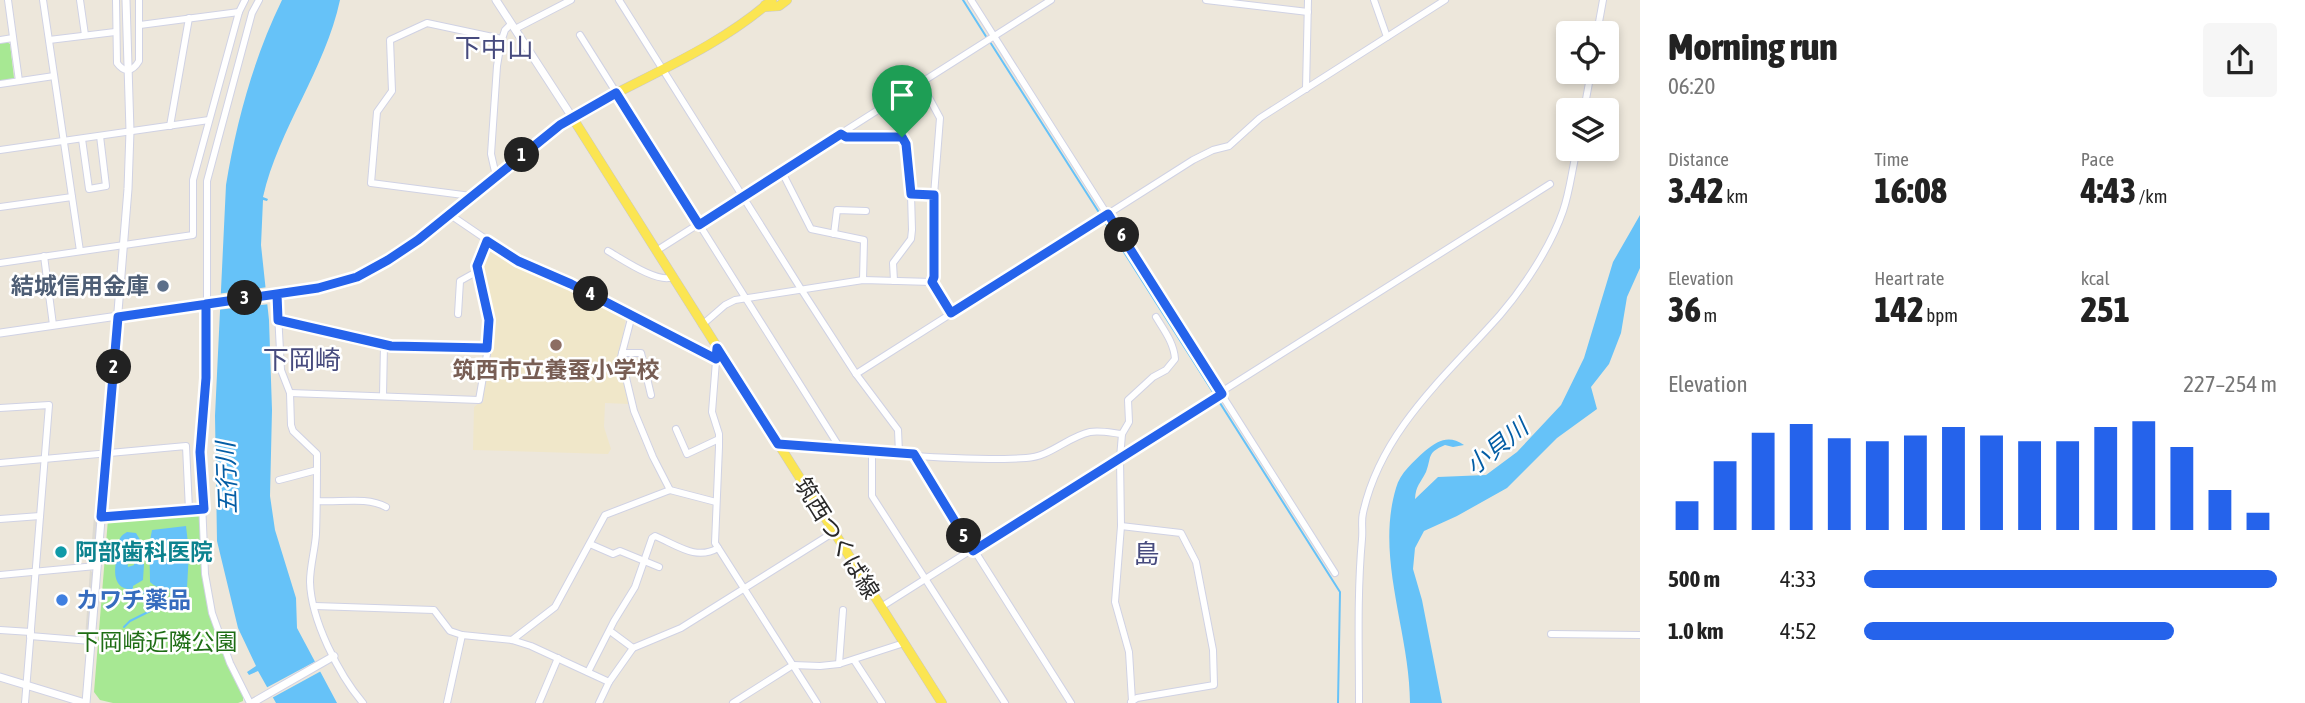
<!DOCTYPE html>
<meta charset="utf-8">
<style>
:root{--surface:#fff;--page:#f6f6f6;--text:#222;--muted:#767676;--accent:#2563eb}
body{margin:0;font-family:"Asap Condensed","Noto Sans JP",sans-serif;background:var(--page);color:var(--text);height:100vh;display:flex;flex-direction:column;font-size:26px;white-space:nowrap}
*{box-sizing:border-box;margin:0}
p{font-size:23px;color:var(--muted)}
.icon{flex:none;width:38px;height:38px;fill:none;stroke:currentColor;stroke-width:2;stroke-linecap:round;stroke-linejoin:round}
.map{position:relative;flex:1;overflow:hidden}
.panel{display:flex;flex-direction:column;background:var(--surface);width:665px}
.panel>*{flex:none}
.buttons{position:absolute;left:1556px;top:21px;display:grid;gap:14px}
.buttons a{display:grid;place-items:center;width:63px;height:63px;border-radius:7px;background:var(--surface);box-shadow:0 4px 10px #0003;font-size:35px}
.pin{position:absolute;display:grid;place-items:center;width:60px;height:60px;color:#fff;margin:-72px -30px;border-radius:50% 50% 50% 0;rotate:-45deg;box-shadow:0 0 7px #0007}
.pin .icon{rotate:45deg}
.km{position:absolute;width:35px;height:35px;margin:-18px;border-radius:50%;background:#222;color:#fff;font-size:19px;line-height:35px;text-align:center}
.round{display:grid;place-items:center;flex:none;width:74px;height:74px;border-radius:7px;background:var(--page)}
.head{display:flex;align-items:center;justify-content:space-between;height:119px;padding:0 28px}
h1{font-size:38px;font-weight:800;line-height:52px}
.figures{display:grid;grid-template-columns:repeat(3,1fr);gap:10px;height:119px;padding:7px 28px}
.figures div{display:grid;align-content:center}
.figures b{font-size:35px;font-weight:800}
.figures small{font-size:19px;font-weight:400}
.figures p{font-size:19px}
.chart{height:196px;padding:14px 28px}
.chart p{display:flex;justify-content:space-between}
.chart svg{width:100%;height:126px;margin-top:7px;stroke:var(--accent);stroke-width:6}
ul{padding:0 28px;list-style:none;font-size:23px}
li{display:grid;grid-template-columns:112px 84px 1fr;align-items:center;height:52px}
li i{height:18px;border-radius:9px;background:var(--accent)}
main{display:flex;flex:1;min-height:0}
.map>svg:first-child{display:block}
.education{fill:#f0e7c9}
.green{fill:#a7e893}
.plaza{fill:#dddad2}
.water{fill:#66c2f8}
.pier{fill:#ede7db}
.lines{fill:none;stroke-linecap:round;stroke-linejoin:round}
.stream{stroke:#66c2f8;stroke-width:2}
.minor-casing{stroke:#d0d2e4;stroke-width:8}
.tertiary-casing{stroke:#d0d2e4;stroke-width:9}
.primary-casing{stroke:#c8c8c8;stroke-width:10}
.minor{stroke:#fff;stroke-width:6}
.tertiary{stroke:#fff;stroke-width:7}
.primary{stroke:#fbe552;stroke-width:9}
.route-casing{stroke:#fff;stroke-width:14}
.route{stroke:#2563eb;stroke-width:9}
.service-dot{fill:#5c6f8a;stroke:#fff;stroke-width:2.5}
.education-dot{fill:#8d6e63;stroke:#fff;stroke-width:2.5}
.culture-dot{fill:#0f9aa8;stroke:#fff;stroke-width:2.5}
.shop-dot{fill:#3f7fe0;stroke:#fff;stroke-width:2.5}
.labels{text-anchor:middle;stroke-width:5;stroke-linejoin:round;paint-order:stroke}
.service-label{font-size:23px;font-weight:bold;fill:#4e5e75;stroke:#fff;text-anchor:end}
.education-label{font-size:23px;font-weight:bold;fill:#785e54;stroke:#fff}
.street-label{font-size:23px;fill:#2a2a2a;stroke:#fff}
.culture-label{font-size:23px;font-weight:bold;fill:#0d838f;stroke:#fff;text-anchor:start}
.shop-label{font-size:23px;font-weight:bold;fill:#366cbe;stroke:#fff;text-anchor:start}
.park-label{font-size:23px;fill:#1e6d14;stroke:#fff}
.water-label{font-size:24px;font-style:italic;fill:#035da5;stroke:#fff}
.quarter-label{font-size:26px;fill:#474b7e;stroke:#fff}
</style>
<main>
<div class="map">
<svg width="1640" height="703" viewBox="0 0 1640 703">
<rect width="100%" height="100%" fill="#ede7db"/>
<path class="education" d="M488,246L532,273L570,286L626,316L619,358L629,404L605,403L604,427L611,449L608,454L473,450L474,407L479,403H483L484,396H482L490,352L492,320L481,269Z"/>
<g class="green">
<path d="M7,42L10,44L14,78L0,82V43Z"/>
<path d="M199,512L204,573L229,667L243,696V701L238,703H113L100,700L94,692L108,519Z"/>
</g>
<g class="plaza">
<path d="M99,457L102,458L94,562L90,564Z"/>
<path d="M90,570L93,573L88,635L85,638Z"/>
</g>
<g class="water">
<path d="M282,0H340C325,70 279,128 263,197L268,199L267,201L263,200L261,245L269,320L272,410L270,496L275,530L296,598L297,628L337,703H276L258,671L249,675L247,672L256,666L238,628L217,541L215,416L226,185C236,123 254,57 282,0Z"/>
<path d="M1640,215V268L1627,297L1621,333L1609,364L1591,387L1597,409L1557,438L1507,488L1457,516L1424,531L1415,548L1413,569L1422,600L1442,703H1410C1410,632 1375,558 1396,488C1400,473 1414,461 1425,451C1439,440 1449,435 1464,445L1453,447L1445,445C1426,453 1432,457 1426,472C1420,484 1416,485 1415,499L1438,477L1486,475L1517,452L1561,405L1584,358L1613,262Z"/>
<path d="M186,526L189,552L187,588L183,590C172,590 158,590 150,582C150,564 148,547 152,530Z"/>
<path d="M127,532L136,533L142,543L140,550L127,560L128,567L134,565V562L140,558L144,564L143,580L133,586V590C112,589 114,571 117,556C119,545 116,538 127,532Z"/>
</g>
<g class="pier">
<path d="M268,287L270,304L217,310V294Z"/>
<path d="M318,660L323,670L270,699L264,689Z"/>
</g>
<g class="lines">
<g class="stream">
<path d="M963,0L987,38"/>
<path d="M990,42L1100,214"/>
<path d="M1103,219L1340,592L1338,703"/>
<path d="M133,590L145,593L150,599L148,605"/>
<path d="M124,627L130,621L150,611"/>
</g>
<g class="minor-casing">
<g id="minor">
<path d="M8,0L19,81"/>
<path d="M43,0L80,251"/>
<path d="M80,0L85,35"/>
<path d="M116,0L117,63C125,74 133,71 139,61V0"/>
<path d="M619,0L801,289L856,374L898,430L899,453"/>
<path d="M971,0L1335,573"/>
<path d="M1206,0L1308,12"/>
<path d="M1374,0L1387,37"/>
<path d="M140,25L239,12"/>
<path d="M515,29L571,0"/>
<path d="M1597,33L1603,0"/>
<path d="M580,35L840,448"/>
<path d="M0,40L13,38"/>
<path d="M49,40L115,32"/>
<path d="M921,83L940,118L934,195V277L932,282L952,313"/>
<path d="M0,84L54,76"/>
<path d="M887,86L895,99"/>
<path d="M1306,89L1308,0"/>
<path d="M1584,110L1591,72"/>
<path d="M170,126L189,18"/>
<path d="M841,134L846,137H902L905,139L911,194L912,230L911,239L893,263L894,281"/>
<path d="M82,139L89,189L106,186L100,136"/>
<path d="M0,150L209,120"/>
<path d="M782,172L811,229L864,240L863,280"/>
<path d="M496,176L491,154L497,66L501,42L505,30L511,24"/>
<path d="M911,194L934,195"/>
<path d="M471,196L371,183L377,112L392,91L390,40L427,23L502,39"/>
<path d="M0,207L72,197"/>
<path d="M449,214L518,261L571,283L716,359"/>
<path d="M834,234L837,210L866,211"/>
<path d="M608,251C622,259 658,284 673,277"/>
<path d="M656,251L1051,0"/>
<path d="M44,256L53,325"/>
<path d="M0,263L193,235V180L239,12L245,0"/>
<path d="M277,294L281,370L290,393L291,425L293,431L317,454C317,480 317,507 316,534C315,550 310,566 310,582C311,620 339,675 363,703"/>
<path d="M458,314L460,281L478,271"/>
<path d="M632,315L621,357L634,411L653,457L670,490"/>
<path d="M278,320L391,346L487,348"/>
<path d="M702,325L725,305L735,300L863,280L932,282"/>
<path d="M717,348L712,412L719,434V447L715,543L817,703"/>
<path d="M622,353H641L651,395"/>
<path d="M856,374L1193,160L1213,150L1229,146L1260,118L1445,0"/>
<path d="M290,393L479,400L487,354L489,320L477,266L487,241"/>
<path d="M383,396L384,344"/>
<path d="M0,408L49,405L25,703"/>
<path d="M676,429L687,454L719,439"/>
<path d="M778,444C860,449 943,463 1026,458C1050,457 1067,437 1090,432C1100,430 1112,433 1122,434"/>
<path d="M872,450V496L1005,703"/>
<path d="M914,455L1071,703"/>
<path d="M0,463L186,446L189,510L101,517"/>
<path d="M279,480L317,470"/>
<path d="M317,501C339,503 366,496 386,507"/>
<path d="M0,519L40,516"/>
<path d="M1121,526L1181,533L1196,562L1213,650L1214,685L1137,698L1131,702"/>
<path d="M590,544L613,554L620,551L659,567"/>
<path d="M0,575L96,566"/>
<path d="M315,606L434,610L450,631L462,635L512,640L531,646L609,682"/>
<path d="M881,607L1550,184"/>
<path d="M0,630L31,632"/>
<path d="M610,631L633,648"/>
<path d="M1551,634L1640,635"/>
<path d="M30,636L91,641"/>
<path d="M512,640L555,607L605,515L670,490L716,502"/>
<path d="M854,660L882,703"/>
<path d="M839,664L843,610"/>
<path d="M588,672L614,621L635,587L652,538L655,536C677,545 696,561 718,548"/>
<path d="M1132,701L1129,652L1115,602L1121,526L1120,458L1122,434L1129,422L1128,400L1153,377L1166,370L1175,359C1174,343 1164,330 1156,317"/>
<path d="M250,703L230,663L212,613L205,574L200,452L207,342V181L252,13L259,0"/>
<path d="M447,703L462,635"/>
<path d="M539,703L558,658"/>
<path d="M599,703L609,682L633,648L681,628L834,532"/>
<path d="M733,703L793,665L820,666L839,664L904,643"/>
<path d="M1359,703C1359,648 1357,594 1362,539C1363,530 1361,521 1363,513C1381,430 1447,375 1500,315C1524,287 1551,246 1563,211C1570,191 1572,169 1577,149"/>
</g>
</g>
<g class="tertiary-casing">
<g id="tertiary">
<path d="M0,333L318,287L357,277L400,252L572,117L496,0"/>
<path d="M0,677L85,703"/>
<path d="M86,703L128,189L130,131L126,0"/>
<path d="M252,703L334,656"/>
</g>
</g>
<g class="primary-casing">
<g id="primary">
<path d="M772,0C713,52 639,78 572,117L942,703"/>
<path d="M765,5L764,7L779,6L787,0"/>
</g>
</g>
<use href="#minor" class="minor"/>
<use href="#tertiary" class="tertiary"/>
<use href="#primary" class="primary"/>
</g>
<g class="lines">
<g class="route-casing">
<path id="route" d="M902,137H846L841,134L699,225L616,93L560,125L418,240L388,260L357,277L318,288L118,317L101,517L204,509L200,452L206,378V304L277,294L278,320L391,346L487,348L489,320L477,266L487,241L518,261L571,284L716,359L717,348L778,444L914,454L973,551L1222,394L1108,214L951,313L932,282L934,277V195L911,194L906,144L902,137"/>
</g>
<use href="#route" class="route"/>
</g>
<circle class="service-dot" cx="163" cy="286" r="7"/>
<circle class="education-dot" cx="556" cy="345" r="7"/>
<circle class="culture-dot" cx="61" cy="552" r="7"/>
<circle class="shop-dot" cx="62" cy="600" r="7"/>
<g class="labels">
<g class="service-label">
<text x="149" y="294">結城信用金庫</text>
</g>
<g class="education-label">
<text x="556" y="378">筑西市立養蚕小学校</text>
</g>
<g class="street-label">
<text transform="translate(837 538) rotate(58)" y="8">筑西つくば線</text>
</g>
<g class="culture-label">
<text x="75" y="560">阿部歯科医院</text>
</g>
<g class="shop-label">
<text x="76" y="608">カワチ薬品</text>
</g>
<g class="park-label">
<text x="157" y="650">下岡崎近隣公園</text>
</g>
<g class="water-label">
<text transform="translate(1497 447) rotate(-39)" y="8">小貝川</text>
<text transform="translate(227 478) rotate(-92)" y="8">五行川</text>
</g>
<g class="quarter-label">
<text x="494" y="57">下中山</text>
<text x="302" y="369">下岡崎</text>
<text x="1147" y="563">島</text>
</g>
</g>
</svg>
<div class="buttons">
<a><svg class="icon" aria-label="locate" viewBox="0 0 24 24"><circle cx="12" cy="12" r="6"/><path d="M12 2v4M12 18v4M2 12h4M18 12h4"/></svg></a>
<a><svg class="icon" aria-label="layers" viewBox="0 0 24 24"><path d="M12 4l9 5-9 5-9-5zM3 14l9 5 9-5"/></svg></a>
</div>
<div class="pin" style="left:902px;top:137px;background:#1e9e55"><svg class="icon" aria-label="arrive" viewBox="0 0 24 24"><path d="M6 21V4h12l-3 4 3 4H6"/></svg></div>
<b class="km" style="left:522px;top:155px">1</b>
<b class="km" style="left:114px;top:367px">2</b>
<b class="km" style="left:245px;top:298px">3</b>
<b class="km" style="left:591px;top:294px">4</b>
<b class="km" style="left:964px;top:536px">5</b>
<b class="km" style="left:1122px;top:235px">6</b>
</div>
<section class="panel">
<div class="head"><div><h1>Morning run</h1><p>06:20</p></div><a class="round"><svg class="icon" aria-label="share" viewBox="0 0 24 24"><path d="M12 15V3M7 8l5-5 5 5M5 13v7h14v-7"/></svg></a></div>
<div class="figures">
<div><p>Distance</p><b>3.42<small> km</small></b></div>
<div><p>Time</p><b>16:08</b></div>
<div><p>Pace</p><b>4:43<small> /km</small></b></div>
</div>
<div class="figures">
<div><p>Elevation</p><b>36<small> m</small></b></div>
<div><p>Heart rate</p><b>142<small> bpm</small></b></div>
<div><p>kcal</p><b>251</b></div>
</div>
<div class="chart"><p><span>Elevation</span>227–254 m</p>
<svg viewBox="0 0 160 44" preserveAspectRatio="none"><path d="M5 44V34M15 44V20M25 44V10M35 44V7M45 44V12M55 44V13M65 44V11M75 44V8M85 44V11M95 44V13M105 44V13M115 44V8M125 44V6M135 44V15M145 44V30M155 44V38"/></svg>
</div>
<ul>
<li><b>500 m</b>4:33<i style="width:100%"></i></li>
<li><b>1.0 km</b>4:52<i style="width:75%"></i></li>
</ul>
</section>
</main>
